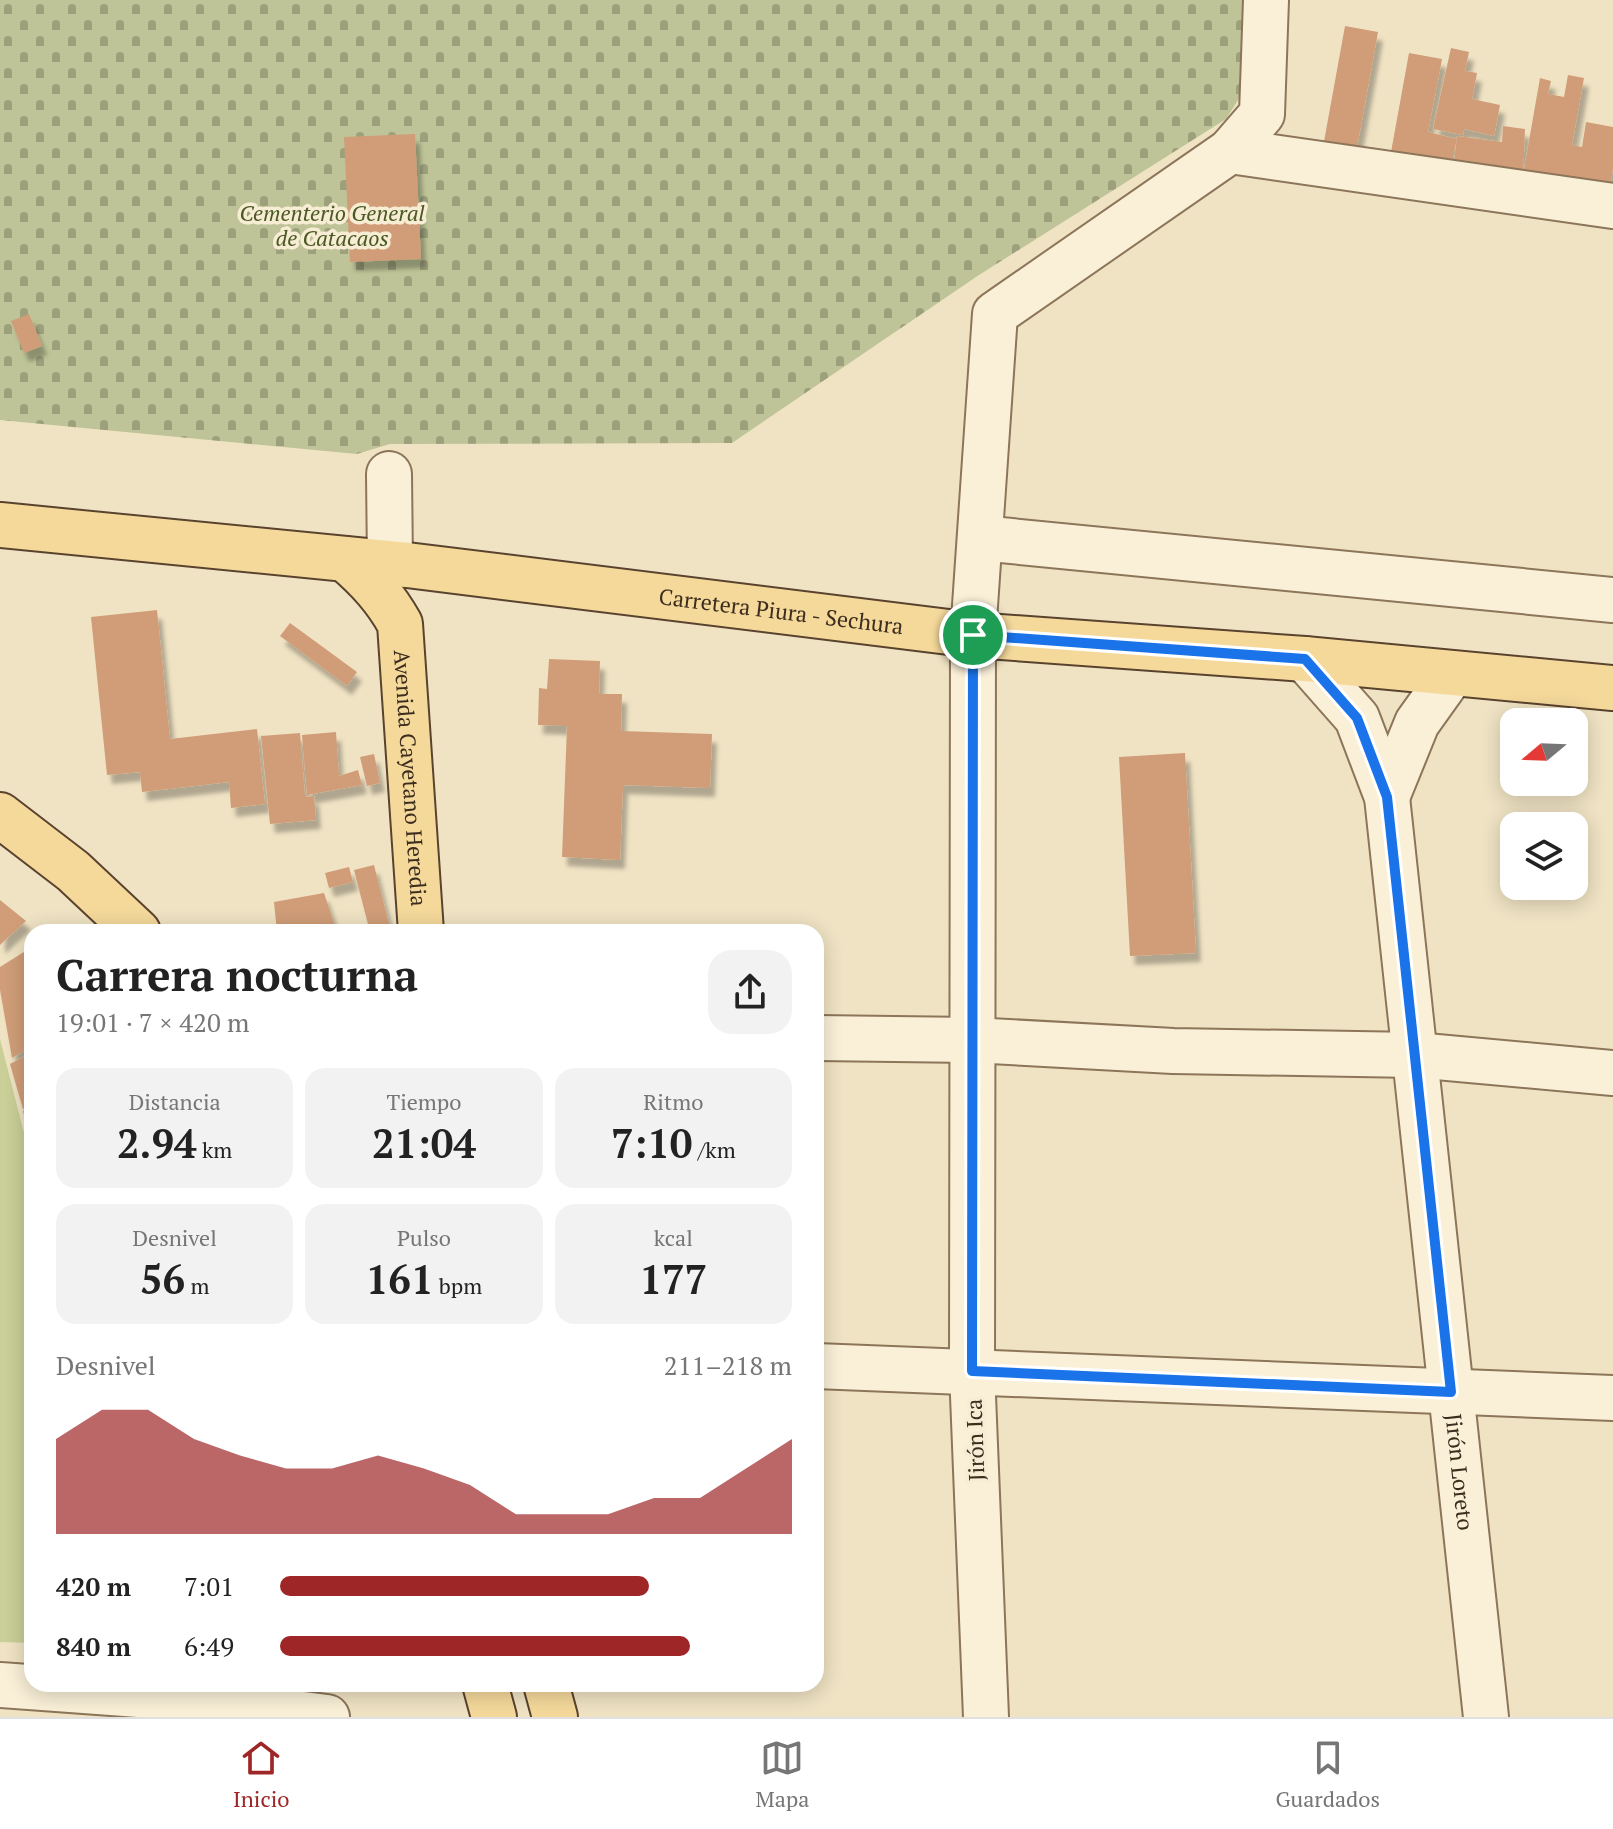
<!DOCTYPE html>
<html lang="es">
<meta charset="utf-8">
<style>
:root{--surface:#fff;--page:#f2f2f2;--text:#222;--muted:#767676;--line:#e0e0e0;--accent:#9f2627}
body{margin:0;font-family:"PT Serif",serif;background:var(--page);color:var(--text);height:100vh;display:flex;flex-direction:column;font-size:30px;white-space:nowrap}
*{box-sizing:border-box;margin:0}
p{font-size:26px;color:var(--muted)}
.icon{flex:none;width:44px;height:44px;fill:none;stroke:currentColor;stroke-width:2;stroke-linecap:round;stroke-linejoin:round}
.map{position:relative;flex:1;overflow:hidden}
.panel{position:absolute;left:24px;top:924px;width:800px;height:768px;display:flex;flex-direction:column;background:var(--surface);border-radius:24px;box-shadow:0 4px 20px #0003}
.panel>*{flex:none}
.needle{width:52px;rotate:251deg}
.fabs{position:absolute;left:1500px;top:708px;display:grid;gap:16px}
.fabs a{display:grid;place-items:center;width:88px;height:88px;border-radius:16px;background:var(--surface);box-shadow:0 4px 20px #0003;font-size:40px}
.pin{position:absolute;display:grid;place-items:center;width:68px;height:68px;color:#fff;margin:-34px;border:4px solid #fff;border-radius:50%;box-shadow:0 2px 8px #0007}
.round{display:grid;place-items:center;flex:none;width:84px;height:84px;border-radius:24px;background:var(--page)}
.summary{display:flex;align-items:center;justify-content:space-between;height:136px;padding:0 32px}
h1{font-size:44px;font-weight:700;line-height:60px}
.figures{display:grid;grid-template-columns:repeat(3,1fr);gap:12px;height:136px;padding:8px 32px}
.figures div{display:grid;align-content:center;border-radius:20px;background:var(--page);text-align:center}
.figures b{font-size:40px;font-weight:700}
.figures small{font-size:22px;font-weight:400}
.figures p{font-size:22px}
.chart{height:224px;padding:16px 32px}
.chart p{display:flex;justify-content:space-between}
.chart svg{width:100%;height:144px;margin-top:8px;fill:var(--accent);opacity:.7}
ul{padding:0 32px;list-style:none;font-size:26px}
li{display:grid;grid-template-columns:128px 96px 1fr;align-items:center;height:60px}
li i{height:20px;border-radius:10px;background:var(--accent)}
.tabs{display:flex;justify-content:space-around;align-items:center;height:112px;border-top:2px solid var(--line);background:var(--surface);font-size:22px;color:var(--muted)}
.tabs a{display:grid;justify-items:center;gap:4px}
.tabs .current{color:var(--accent)}
.map>svg:first-child{display:block}
.cemetery{fill:url(#cemetery-stones)}
.pitch{fill:#c9cf97}
.building{fill:#d09d78;filter:url(#shadow)}
.lines{fill:none;stroke-linecap:round;stroke-linejoin:round}
.minor-casing{stroke:#8c7559;stroke-width:48}
.major-casing{stroke:#5a432e;stroke-width:48}
.minor{stroke:#faf0d8;stroke-width:44}
.major{stroke:#f5d99b;stroke-width:44}
.route-casing{stroke:#fff;stroke-width:16}
.route{stroke:#1a73e8;stroke-width:10}
.labels{text-anchor:middle;stroke-width:7;stroke-linejoin:round;paint-order:stroke}
.park-label{font-size:22px;font-style:italic;fill:#4b5924;stroke:#f7edd4}
.street-label{font-size:22px;fill:#3c2d1e;stroke:#f7edd4}
</style>
<div class="map">
<svg width="1613" height="1717" viewBox="0 0 1613 1717">
<defs>
<pattern id="cemetery-stones" width="16" height="16" patternUnits="userSpaceOnUse" patternTransform="scale(2)"><rect width="16" height="16" fill="#bec497"/><path d="M2 7V4a2 2 0 0 1 4 0v3zM10 15v-3a2 2 0 0 1 4 0v3z" fill="#9ca07b"/></pattern>
<filter id="shadow"><feDropShadow dx="5" dy="9" stdDeviation="2" flood-color="#0004"/></filter>
</defs>
<rect width="100%" height="100%" fill="#f0e3c4"/>
<path class="cemetery" d="M0,0H1246L1245,89L1226,119L979,275L732,443L390,444L357,454L0,420Z"/>
<path class="pitch" d="M0,1039L32,1164V1643L0,1642Z"/>
<g class="building">
<path d="M1345,26L1378,32L1356,153L1323,147Z"/>
<path d="M1451,48L1469,52L1465,71L1477,73L1472,99L1500,105L1494,136L1464,129L1463,135L1433,129Z"/>
<path d="M1409,53L1442,59L1428,132L1457,139L1450,171L1389,163Z"/>
<path d="M1568,75L1584,78L1572,145L1582,147L1586,122L1613,127V168L1609,192L1453,173L1457,136L1502,142L1503,126L1525,129L1523,175L1540,78L1551,81L1548,94L1564,97Z"/>
<path d="M415,134L421,259L350,262L344,137Z"/>
<path d="M29,314L42,346L24,353L11,321Z"/>
<path d="M157,610L170,739L257,729L265,804L231,808L229,782L142,792L140,772L107,775L91,617Z"/>
<path d="M290,623L357,672L347,686L280,636Z"/>
<path d="M549,659L600,661L599,694H622L621,731L712,734L710,788L623,785L620,860L562,857L567,726L538,725L539,688L547,689Z"/>
<path d="M336,732L339,776L358,770L362,785L307,795L302,735Z"/>
<path d="M300,733L305,797L314,796L316,820L270,824L261,736Z"/>
<path d="M1185,753L1196,953L1130,956L1119,757Z"/>
<path d="M374,754L380,783L367,786L360,757Z"/>
<path d="M374,865L390,928L370,932L354,870Z"/>
<path d="M349,867L353,882L329,888L325,873Z"/>
<path d="M324,893L337,932H277L274,902Z"/>
<path d="M0,900L26,921L0,945Z"/>
<path d="M27,950L32,957V1046L12,1058L0,990V967Z"/>
<path d="M27,1055L32,1064V1106L23,1109L10,1064Z"/>
<path d="M32,1109V1144H31L23,1111Z"/>
</g>
<g class="lines">
<g class="minor-casing">
<g id="minor">
<path d="M1230,151L1613,206"/>
<path d="M389,474L390,564"/>
<path d="M980,538L1613,600"/>
<path id="s1" d="M1305,659L1357,718L1387,797L1486,1717"/>
<path d="M1387,797L1417,723L1452,674"/>
<path d="M816,1038L972,1040L1173,1051L1415,1055L1613,1073"/>
<path d="M816,1366L1613,1398"/>
<path d="M0,1685L166,1697L327,1717"/>
<path d="M986,1717L972,1371L973,635L995,314L1230,151L1262,114L1266,0"/>
</g>
</g>
<g class="major-casing">
<g id="major">
<path id="s2" d="M0,525L407,565L973,635L1305,659L1613,688"/>
<path id="s3" d="M345,559C368,579 385,597 400,624L421,932"/>
<path d="M0,815L73,871L138,932"/>
<path d="M485,1684L494,1717"/>
<path d="M546,1684L555,1717"/>
</g>
</g>
<use href="#minor" class="minor"/>
<use href="#major" class="major"/>
</g>
<g class="lines">
<g class="route-casing">
<path id="route" d="M973,635L1305,659L1357,718L1387,797L1451,1392L972,1371Z"/>
</g>
<use href="#route" class="route"/>
</g>
<g class="labels">
<g class="park-label">
<text x="332" y="221">Cementerio General<tspan x="332" dy="25">de Catacaos</tspan></text>
</g>
<g class="street-label">
<text dy="8" stroke="none"><textPath href="#s2" startOffset="786">Carretera Piura - Sechura</textPath></text>
<text dy="8" stroke="none"><textPath href="#s3" startOffset="240">Avenida Cayetano Heredia</textPath></text>
<text transform="translate(975 1440) rotate(-92)" y="8">Jirón Ica</text>
<text dy="8" stroke="none"><textPath href="#s1" startOffset="842">Jirón Loreto</textPath></text>
</g>
</g>
</svg>
<div class="fabs">
<a><svg class="needle" viewBox="-14 -14 28 28"><path d="M0-13l5 13h-10z" fill="#e53935"/><path d="M0 13l5-13h-10z" fill="#767676"/></svg></a>
<a><svg class="icon" aria-label="layers" viewBox="0 0 24 24"><path d="M12 4l9 5-9 5-9-5zM3 14l9 5 9-5"/></svg></a>
</div>
<div class="pin" style="left:973px;top:635px;background:#1e9e55"><svg class="icon" aria-label="arrive" viewBox="0 0 24 24"><path d="M6 21V4h12l-3 4 3 4H6"/></svg></div>
<section class="panel">
<div class="summary"><div><h1>Carrera nocturna</h1><p>19:01 · 7 × 420 m</p></div><a class="round"><svg class="icon" aria-label="share" viewBox="0 0 24 24"><path d="M12 15V3M7 8l5-5 5 5M5 13v7h14v-7"/></svg></a></div>
<div class="figures">
<div><p>Distancia</p><b>2.94<small> km</small></b></div>
<div><p>Tiempo</p><b>21:04</b></div>
<div><p>Ritmo</p><b>7:10<small> /km</small></b></div>
</div>
<div class="figures">
<div><p>Desnivel</p><b>56<small> m</small></b></div>
<div><p>Pulso</p><b>161<small> bpm</small></b></div>
<div><p>kcal</p><b>177</b></div>
</div>
<div class="chart"><p><span>Desnivel</span>211–218 m</p>
<svg viewBox="0 0 160 44" preserveAspectRatio="none"><path d="M0 44V15L10 6L20 6L30 15L40 20L50 24L60 24L70 20L80 24L90 29L100 38L110 38L120 38L130 33L140 33L150 24L160 15V44z"/></svg>
</div>
<ul>
<li><b>420 m</b>7:01<i style="width:72%"></i></li>
<li><b>840 m</b>6:49<i style="width:80%"></i></li>
</ul>
</section>
</div>
<nav class="tabs">
<a class="current"><svg class="icon" aria-label="home" viewBox="0 0 24 24"><path d="M3 11l9-7 9 7M6 9v11h12V9"/></svg>Inicio</a>
<a><svg class="icon" aria-label="map" viewBox="0 0 24 24"><path d="M3 6l6-2 6 2 6-2v14l-6 2-6-2-6 2zM9 4v14M15 6v14"/></svg>Mapa</a>
<a><svg class="icon" aria-label="saved" viewBox="0 0 24 24"><path d="M7 4h10v16l-5-4-5 4z"/></svg>Guardados</a>
</nav>
